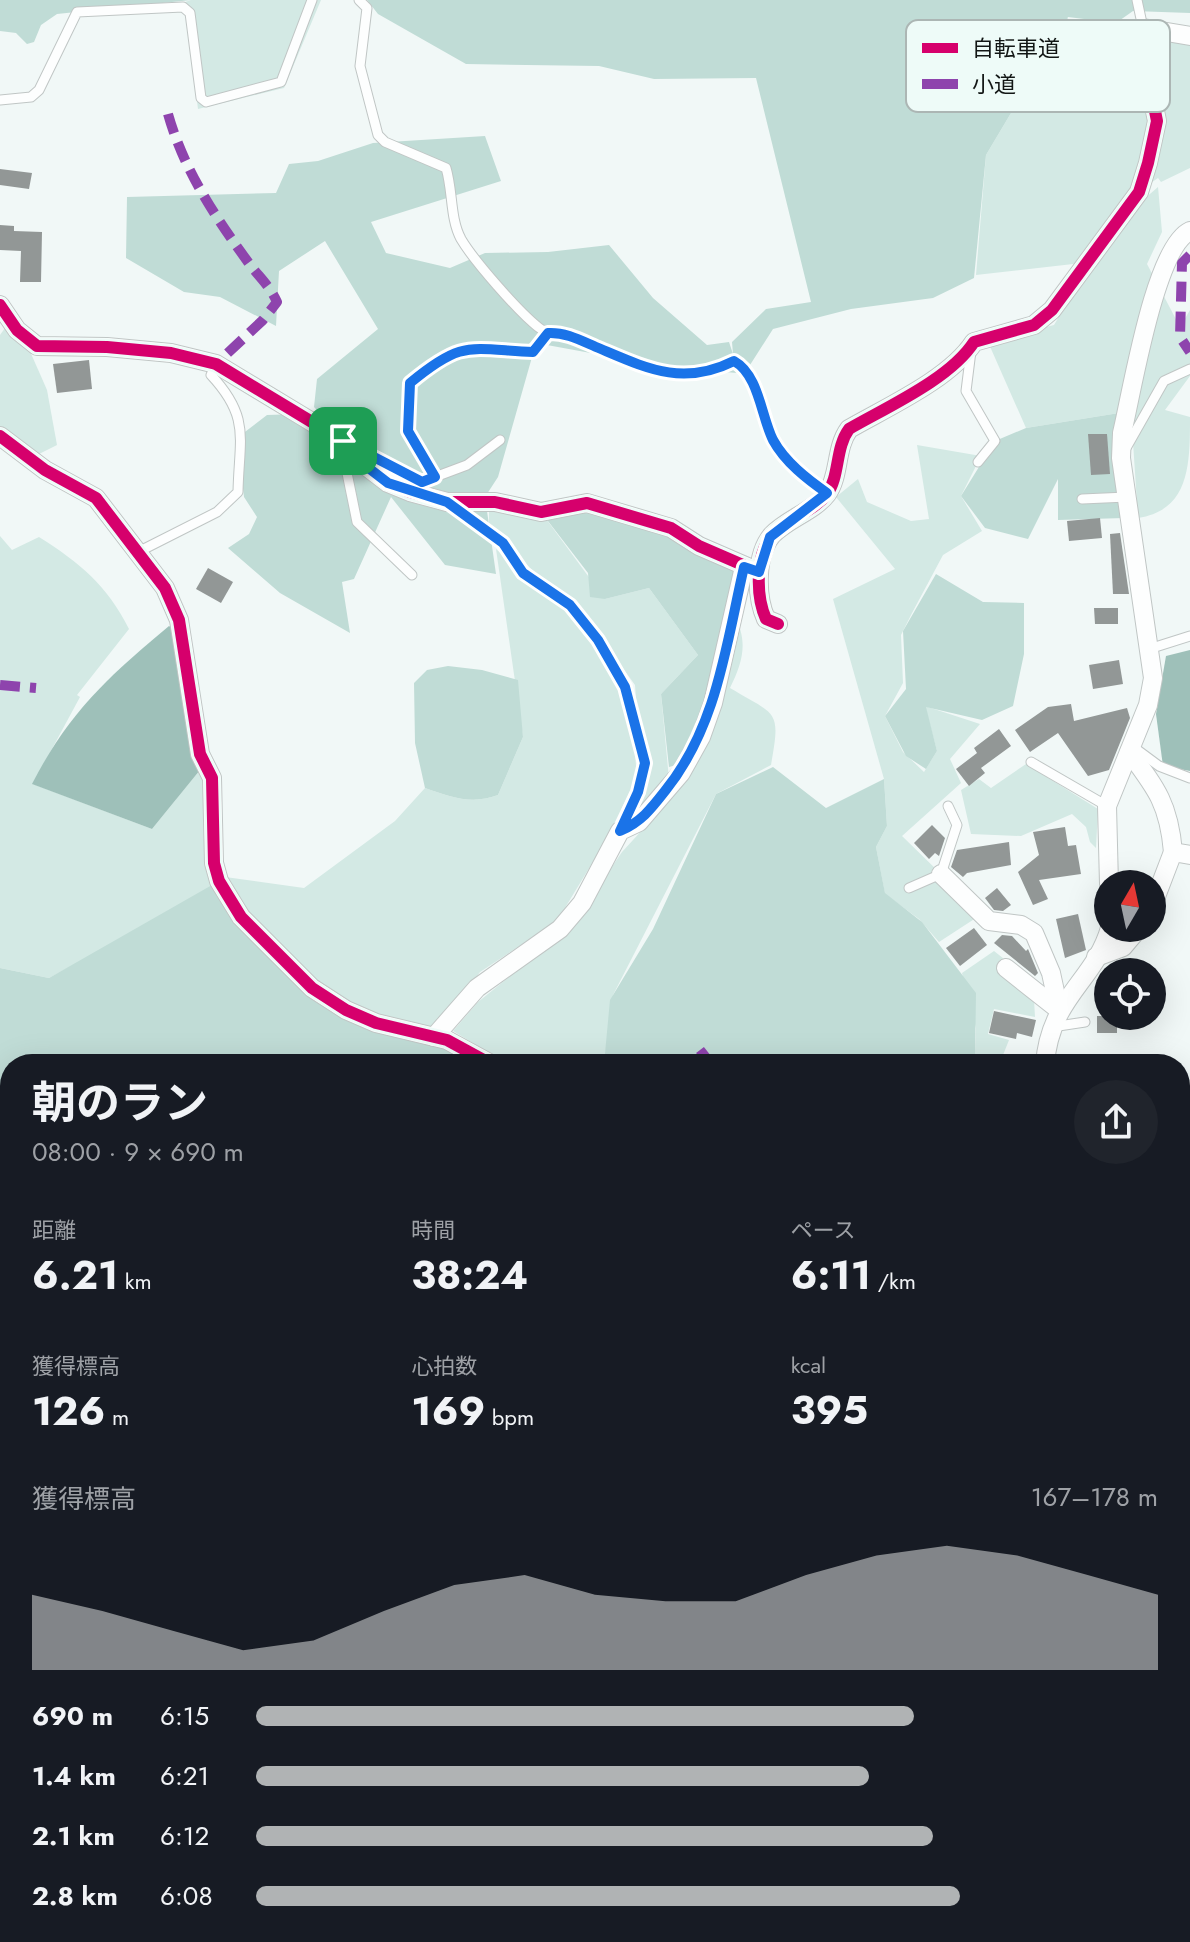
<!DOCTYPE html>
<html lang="ja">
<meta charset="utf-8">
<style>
:root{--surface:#171b24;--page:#20242c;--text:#f1f3f6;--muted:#9ea1a6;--accent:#b0b3b4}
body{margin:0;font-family:Jost,"Noto Sans JP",sans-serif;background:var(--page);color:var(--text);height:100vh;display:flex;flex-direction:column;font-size:30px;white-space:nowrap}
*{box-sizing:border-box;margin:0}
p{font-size:26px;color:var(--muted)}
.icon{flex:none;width:44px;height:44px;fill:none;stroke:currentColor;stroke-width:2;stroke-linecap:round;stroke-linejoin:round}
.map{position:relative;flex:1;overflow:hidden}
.panel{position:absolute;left:0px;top:1054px;width:1190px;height:888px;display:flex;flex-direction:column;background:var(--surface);border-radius:32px 32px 0 0;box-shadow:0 8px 32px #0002}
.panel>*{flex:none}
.needle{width:52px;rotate:9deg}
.fabs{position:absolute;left:1094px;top:870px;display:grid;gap:16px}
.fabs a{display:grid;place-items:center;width:72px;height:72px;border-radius:50%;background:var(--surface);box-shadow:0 8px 32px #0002;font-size:40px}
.pin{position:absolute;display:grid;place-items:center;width:68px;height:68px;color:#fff;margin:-34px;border-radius:16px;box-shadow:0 4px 12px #0006}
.round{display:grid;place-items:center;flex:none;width:84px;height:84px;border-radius:42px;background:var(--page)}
.headline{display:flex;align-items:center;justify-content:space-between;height:136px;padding:0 32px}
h1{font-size:44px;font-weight:700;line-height:60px}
.figures{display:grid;grid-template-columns:repeat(3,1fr);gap:12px;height:136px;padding:8px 32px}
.figures div{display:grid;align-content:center}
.figures b{font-size:40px;font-weight:700}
.figures small{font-size:22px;font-weight:400}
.figures p{font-size:22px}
.chart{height:224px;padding:16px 32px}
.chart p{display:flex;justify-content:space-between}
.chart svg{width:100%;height:144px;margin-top:8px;fill:var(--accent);opacity:.7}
ul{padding:0 32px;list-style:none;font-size:26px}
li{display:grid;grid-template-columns:128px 96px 1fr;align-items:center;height:60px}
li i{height:20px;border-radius:10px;background:var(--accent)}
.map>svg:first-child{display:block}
.green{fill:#d3e9e4}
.forest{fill:#c0dcd6}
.water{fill:#9ec0b9}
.building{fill:#929796}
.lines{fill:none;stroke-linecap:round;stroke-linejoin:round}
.service-casing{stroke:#c0c6c5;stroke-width:11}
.minor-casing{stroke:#c0c6c5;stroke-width:20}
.service{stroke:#fdfefe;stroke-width:9}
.minor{stroke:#fdfefe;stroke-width:18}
.quiet{stroke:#8e44ad;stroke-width:10;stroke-dasharray:20 10;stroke-linecap:butt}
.cycleway-casing{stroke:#eefbf8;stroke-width:17}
.cycleway{stroke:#d6006c;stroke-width:12}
.route-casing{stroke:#fff;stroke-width:16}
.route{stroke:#1a73e8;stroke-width:10}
.key{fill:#eefbf8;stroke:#acb6b4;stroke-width:2}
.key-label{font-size:22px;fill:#121615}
</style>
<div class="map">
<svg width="1190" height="1942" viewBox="0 0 1190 1942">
<rect width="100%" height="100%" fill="#f1f8f7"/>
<g class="green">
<path d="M191,0H321L284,88L198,109L185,2Z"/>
<path d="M1068,17L1067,62L1110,84L1147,34L1190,38V168L1161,182L1158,178L1122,203L1082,263L976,275L986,155Z"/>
<path d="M1158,187L1162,232L1147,264L1180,327L1190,310V376L1165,410L1190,417C1190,464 1190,510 1138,518L1132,427L1119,413L1026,428L988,342L1054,325L1113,226Z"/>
<path d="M5,328L29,349L47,390L57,445L37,455L0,432V335Z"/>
<path d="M917,445L981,456L961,496L982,531L943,555L912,613L901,635L903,683L885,716L903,752L924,772L937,751L925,706L980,724L950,759L961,783L902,836L982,914L939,942L919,919L885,894L876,847L887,826L884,779L833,599L895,569L836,497L858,479L867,502L911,521L929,519Z"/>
<path d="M489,502L541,512L605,599L649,588L698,655L661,694L669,779L631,818L642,779L635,685L591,624L489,530Z"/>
<path d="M0,536L12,550L39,537C80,563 107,585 129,629L77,695L80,697L33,784L152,829L200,770L215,800L218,876L304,888L395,821L425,788C450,797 472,805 498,795L523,737L496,549L565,610L597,645L630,694L637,777L605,842L557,921L480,972L434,1037L331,1001L215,889L49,978L0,968Z"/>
<path d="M733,614C749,640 743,662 730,688C777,716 781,709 771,765L716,794L613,995L604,1064H500L493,1055L453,1031L478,1002L571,927L622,852L655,816Z"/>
<path d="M1026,764L1098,809L1096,848L1090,842L1086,827L1072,814L1021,836L971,834L961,790L979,779L991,788Z"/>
<path d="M994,951L1033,982L1035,1017L994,1009L988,1034L1009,1040L1003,1055H975L976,1028L962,973Z"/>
<path d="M10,1610V1720L0,1724V1685L5,1680L0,1634Z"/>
</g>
<g class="forest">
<path d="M0,0H191L57,14L41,25L34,42L27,44L16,33L0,31Z"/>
<path d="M367,0H1190V13L1133,11L1116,23L1068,17L986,155L974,278L933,298L851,309L773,329L750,365L734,361L737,373L667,367L536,343L498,477L485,497L496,574L445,565L391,497L354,579L342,582L350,633L280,593L228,548L249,534L257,517L244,497L237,438L267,415L298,414L370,466L314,407L317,379L378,329L325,241L279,271L276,326L220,297L184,292L126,258L127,197L276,193L289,164L318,161L373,143L485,136L501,181L371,222L386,253L450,268L485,253L548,252L609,245L653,298L707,345L729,342L733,354L732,342L766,309L811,302L756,78L654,79L599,66L466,64L378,14Z"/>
<path d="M1119,413L1124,518L1058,520V479L1028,539L985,528L961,496L995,441L1026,428Z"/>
<path d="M587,503L744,567L687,762L669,767L661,694L698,655L649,588L605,599L590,597L588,573L541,512Z"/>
<path d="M936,574L983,602L1024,603V654L1013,706L982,720L926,707L937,751L926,769L906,756L885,716L906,689L903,631Z"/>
<path d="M448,666L482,670L518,680L523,737L498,795C472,805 450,797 425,788L415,743L414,683L427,670Z"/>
<path d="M773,767L826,808L884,779L887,826L876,847L885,893L922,922L976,993L975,1064H604L610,1000L653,929L716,794Z"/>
<path d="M219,881L280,967L346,1010L490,1064H10V1473L0,1464V968L49,978Z"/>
<path d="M0,1555C13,1584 13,1608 0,1637Z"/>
<path d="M118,1932H180V1942H117Z"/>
</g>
<g class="water">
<path d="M169,626L176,631L200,770L152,829L32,784C69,712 108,677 169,626Z"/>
<path d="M1190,650V771L1163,766L1156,714L1166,656Z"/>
</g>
<g class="building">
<path d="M0,169L32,173L29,189L0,185Z"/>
<path d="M0,225L14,226V231L42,232L41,282H20L21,251L0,250Z"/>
<path d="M89,360L92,389L57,393L53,364Z"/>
<path d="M1088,434H1107L1110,474L1091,475Z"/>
<path d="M1100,518L1102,538L1069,541L1067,521Z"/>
<path d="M1120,533L1129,594H1113L1110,534Z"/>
<path d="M208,568L233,582L221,603L196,589Z"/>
<path d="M1094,608H1118V624H1095Z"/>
<path d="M1119,660L1123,684L1093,689L1089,665Z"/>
<path d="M1071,704L1074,721L1127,708L1130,718L1109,770L1088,776L1058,733L1030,752L1015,730L1048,707Z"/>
<path d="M999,729L1011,746L981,768L985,773L969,786L956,769L977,753L974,748Z"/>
<path d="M932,825L945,838L939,856L935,853L929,859L914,843Z"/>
<path d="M1065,827L1068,846L1076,845L1081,874L1039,880L1048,899L1033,905L1018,872L1039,855L1033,832Z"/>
<path d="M1009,842L1011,865L967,873L963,877L951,867L957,850Z"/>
<path d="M997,888L1011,905L1003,911L994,910L985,898Z"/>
<path d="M1078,914L1086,950L1065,958L1056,919Z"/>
<path d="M974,928L987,945L960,966L946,948Z"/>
<path d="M1002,935L1012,936L1026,951L1028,949L1038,973L1035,976L994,943Z"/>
<path d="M994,1011L1036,1020L1032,1037L1017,1033L1016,1039L989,1033Z"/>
<rect x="1097" y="1016" width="20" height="17"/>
</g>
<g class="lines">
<g class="service-casing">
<g id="service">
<path d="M359,0L367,8L360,66L378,135L385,142L446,168C453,191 450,219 461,239C474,261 518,311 538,327C548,336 560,332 572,337C629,359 674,391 734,361C759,374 761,416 773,440C785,462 807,479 827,493"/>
<path d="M1137,0L1143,28"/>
<path d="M0,100L31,97L39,90L77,12L183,7L190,13L201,98L206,102L281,82L312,0"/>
<path d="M971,351L966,391L995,441L978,462"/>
<path d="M329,437L347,473L357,522L412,575"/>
<path d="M500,440L467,465L435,477L408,431L410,383C463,339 469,349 533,352L548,333"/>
<path d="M352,446L422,482L435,477"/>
<path d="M1126,448L1164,381L1190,369"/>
<path d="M1082,499L1127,497"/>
<path d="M450,504L503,543L523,573L570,605L598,640L625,687L645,763L638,792L622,828"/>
<path d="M138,552L217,512L238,492C239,439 251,418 211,375L216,364"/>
<path d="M1149,649L1190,636"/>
<path d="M1132,746L1159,766L1190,778"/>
<path d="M1031,762L1107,806"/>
<path d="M909,888L941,874L957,825L948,806"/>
<path d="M1052,1027L1085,1022"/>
</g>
</g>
<g class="minor-casing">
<g id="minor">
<path d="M1143,28L1190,36"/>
<path d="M0,305L17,330L37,346L107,347L171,353L216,364L340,439L353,456L388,483L410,492L447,502H495L541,512L587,503L671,528L699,546L759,572"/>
<path d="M0,436L45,470L96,498L165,588L179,620L200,754L212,778L214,863L219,881L241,917L312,988L346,1010L376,1023L447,1040L491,1064"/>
<path d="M778,624L766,619C756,597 755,555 772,535C787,519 814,511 827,494C840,476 835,448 849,429C887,407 950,379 974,342L1034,325L1052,310L1139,192L1148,163L1157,121L1153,101L1141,86L1109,71"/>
<path d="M1129,752C1157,789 1169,805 1173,852"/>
<path d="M941,874L989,921L1021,925L1034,933L1051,973L1059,1010"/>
<path d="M1109,884L1107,806L1148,705L1153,678L1121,458L1122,433C1132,392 1155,247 1190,231"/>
<path d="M1152,907L1173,852L1190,855"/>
<path d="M1096,957L1123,947L1139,928"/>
<path d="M1006,968L1059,1010"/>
<path d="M434,1037L477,988L560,929L582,903L620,831L639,822L681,773L701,737L713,703L744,567"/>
<path d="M1045,1064C1050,997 1095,981 1110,928"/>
<path d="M1180,1096H1190"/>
<path d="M1180,1393L1190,1392"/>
<path d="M1180,1883L1190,1887"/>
<path d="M100,1932L101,1942"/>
<path d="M557,1932L558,1942"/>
<path d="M846,1932L848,1942"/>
<path d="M965,1932L967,1942"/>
<path d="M420,1942L463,1932"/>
</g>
</g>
<use href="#service" class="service"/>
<use href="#minor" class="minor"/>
<g class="quiet">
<path d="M168,114C184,170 214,215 248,262C258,276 270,286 277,302L263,320L216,364"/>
<path d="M1190,255L1182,263L1180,337L1190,352"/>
<path d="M0,685L36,688"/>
<path d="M700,1050L711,1064"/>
<path d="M0,1549L10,1558"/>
</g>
<g class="cycleway-casing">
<g id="cycleway">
<path d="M0,305L17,330L37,346L107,347L171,353L216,364L340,439L353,456L388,483L410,492L447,502H495L541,512L587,503L671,528L699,546L759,572"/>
<path d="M0,436L45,470L96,498L165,588L179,620L200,754L212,778L214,863L219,881L241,917L312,988L346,1010L376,1023L447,1040L491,1064"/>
<path d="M778,624L766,619C756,597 755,555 772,535C787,519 814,511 827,494C840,476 835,448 849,429C887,407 950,379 974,342L1034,325L1052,310L1139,192L1148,163L1157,121L1153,101L1141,86L1109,71"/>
</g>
</g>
<use href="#cycleway" class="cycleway"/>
</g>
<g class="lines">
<g class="route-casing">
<path id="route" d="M548,333C565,332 580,340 596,347C646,368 682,387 734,361C759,375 761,416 773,440C785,462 807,479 827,493L770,537L759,572L744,567C726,645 717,727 665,791C651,809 641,822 620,831L638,792L645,763L625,687L598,640L570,605L523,573L503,543L447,502L388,483L353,456L343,441L422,482L435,477L408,431L410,383C463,339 469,349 533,352Z"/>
</g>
<use href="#route" class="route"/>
</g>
<rect x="906" y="20" width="264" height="92" rx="12" class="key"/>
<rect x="922" y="43" width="36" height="10" fill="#d6006c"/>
<rect x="922" y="79" width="36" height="10" fill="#8e44ad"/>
<g class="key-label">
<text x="972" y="56">自転車道</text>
<text x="972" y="92">小道</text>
</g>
</svg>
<div class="fabs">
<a><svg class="needle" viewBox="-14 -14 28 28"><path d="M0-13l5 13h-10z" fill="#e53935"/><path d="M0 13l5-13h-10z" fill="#9ea1a6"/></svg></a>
<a><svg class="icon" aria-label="locate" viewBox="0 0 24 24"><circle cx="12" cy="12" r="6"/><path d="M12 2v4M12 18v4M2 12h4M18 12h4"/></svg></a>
</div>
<div class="pin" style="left:343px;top:441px;background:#1e9e55"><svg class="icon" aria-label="arrive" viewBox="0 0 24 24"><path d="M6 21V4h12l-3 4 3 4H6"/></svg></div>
<section class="panel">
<div class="headline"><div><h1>朝のラン</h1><p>08:00 · 9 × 690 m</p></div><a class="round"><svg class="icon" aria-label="share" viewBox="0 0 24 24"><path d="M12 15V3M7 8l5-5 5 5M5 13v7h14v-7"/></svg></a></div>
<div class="figures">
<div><p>距離</p><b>6.21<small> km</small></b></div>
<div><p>時間</p><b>38:24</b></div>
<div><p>ペース</p><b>6:11<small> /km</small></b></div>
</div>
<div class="figures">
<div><p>獲得標高</p><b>126<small> m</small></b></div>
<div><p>心拍数</p><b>169<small> bpm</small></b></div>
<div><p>kcal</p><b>395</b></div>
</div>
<div class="chart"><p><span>獲得標高</span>167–178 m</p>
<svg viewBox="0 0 160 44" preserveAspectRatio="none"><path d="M0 44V21L10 26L20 32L30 38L40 35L50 26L60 18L70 15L80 21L90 23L100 23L110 15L120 9L130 6L140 9L150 15L160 21V44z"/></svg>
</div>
<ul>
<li><b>690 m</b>6:15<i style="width:73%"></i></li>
<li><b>1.4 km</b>6:21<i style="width:68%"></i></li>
<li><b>2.1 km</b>6:12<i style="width:75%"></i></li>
<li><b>2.8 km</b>6:08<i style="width:78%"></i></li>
</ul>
</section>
</div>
